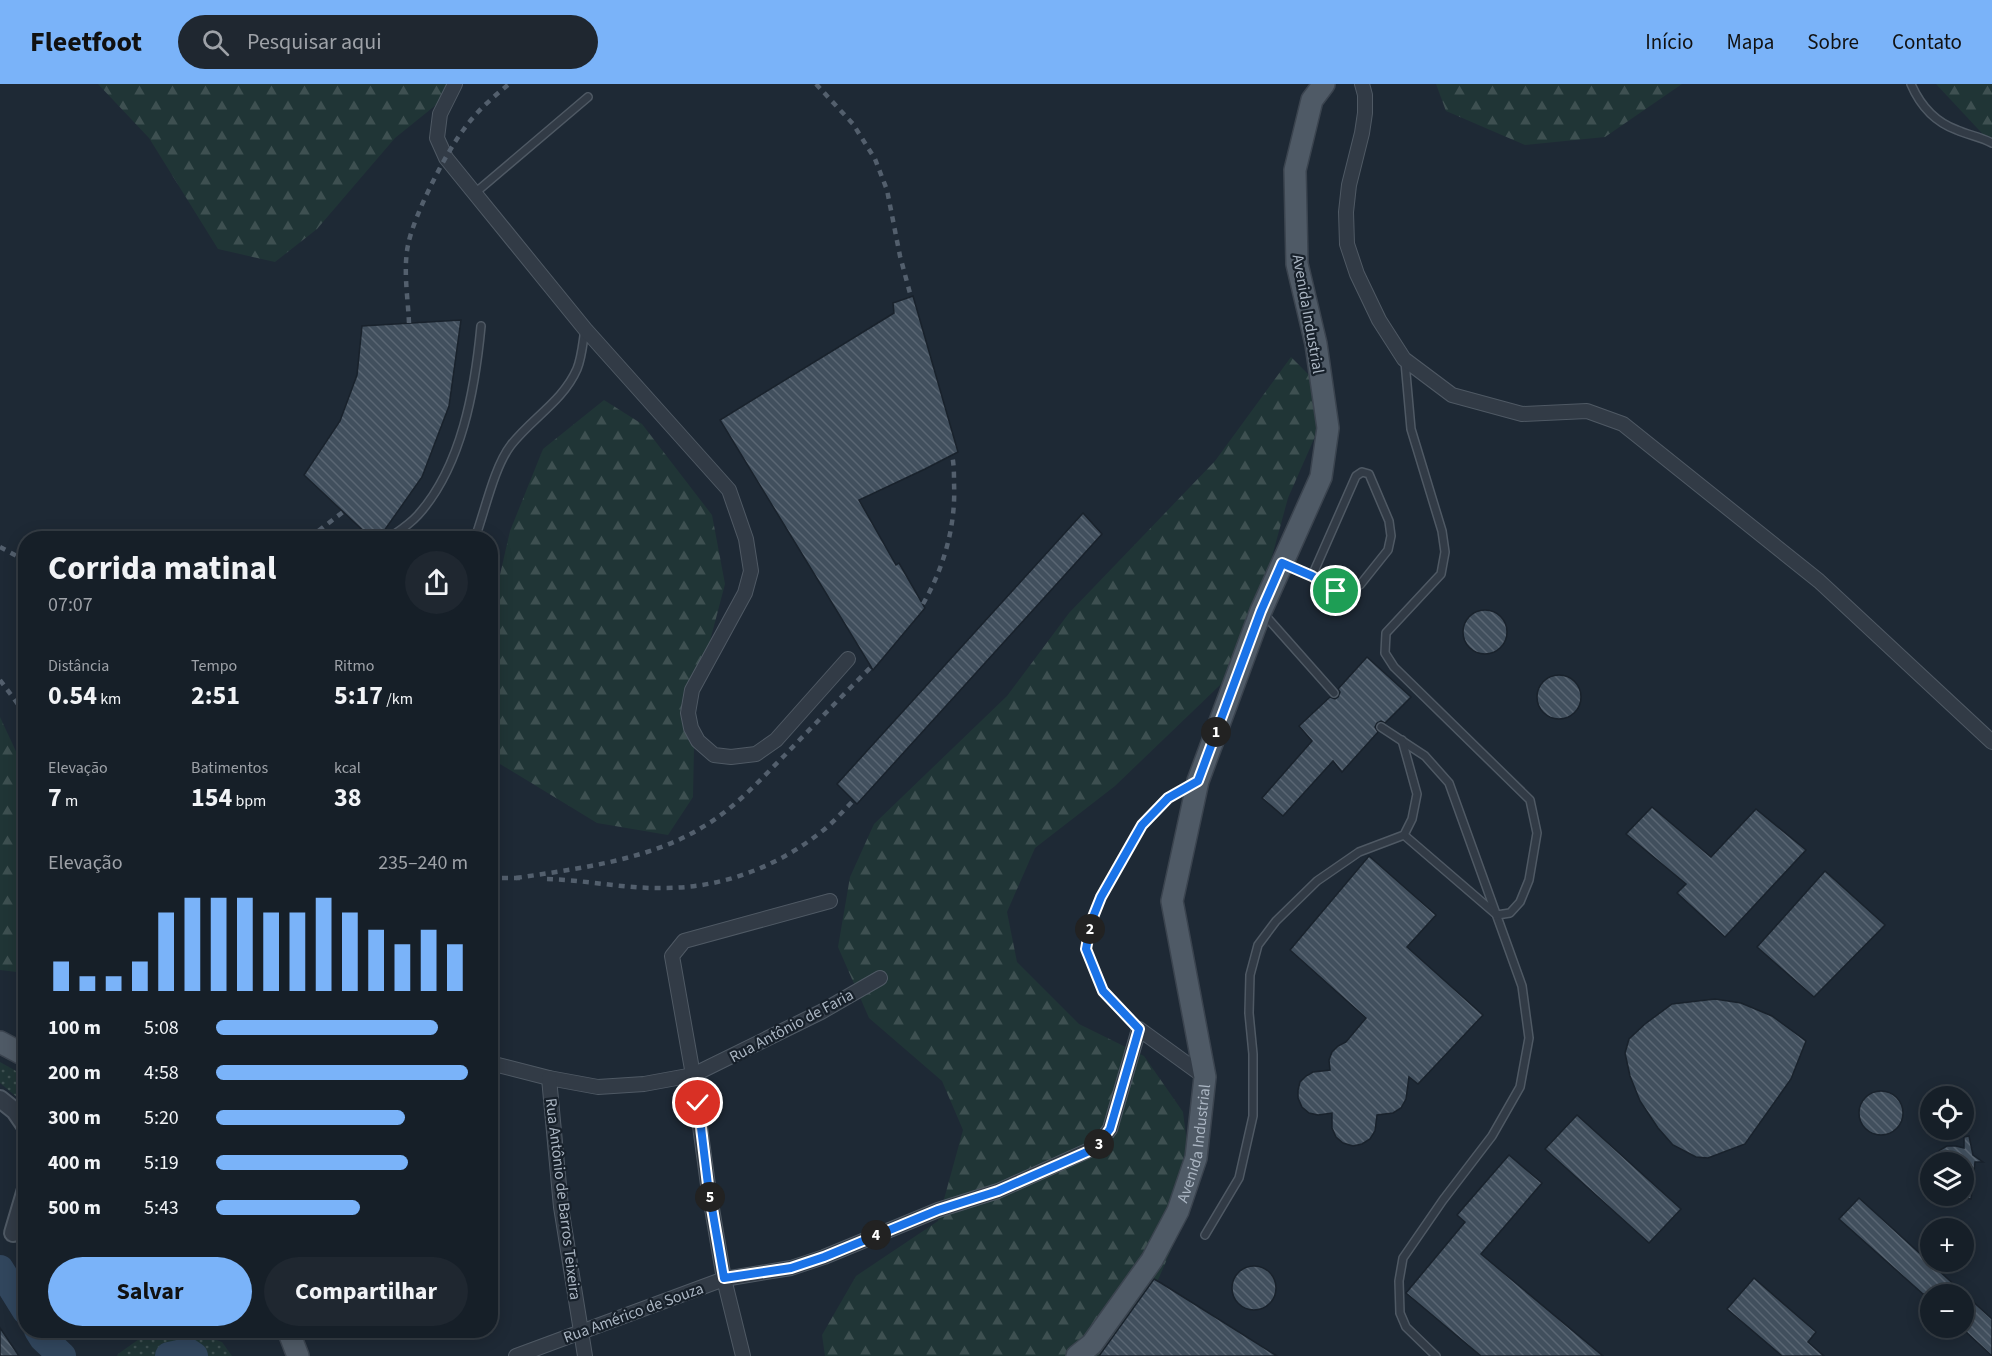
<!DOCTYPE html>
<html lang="pt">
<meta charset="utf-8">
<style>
:root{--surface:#161f28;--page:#1f2730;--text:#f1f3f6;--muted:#9ea2a8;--line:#353d45;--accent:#7ab3f9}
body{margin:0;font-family:"Source Sans 3",sans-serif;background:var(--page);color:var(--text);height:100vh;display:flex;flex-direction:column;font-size:22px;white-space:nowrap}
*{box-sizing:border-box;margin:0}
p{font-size:20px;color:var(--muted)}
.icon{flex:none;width:33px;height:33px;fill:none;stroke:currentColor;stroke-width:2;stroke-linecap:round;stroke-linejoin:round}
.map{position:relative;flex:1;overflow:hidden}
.side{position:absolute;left:18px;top:447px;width:480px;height:807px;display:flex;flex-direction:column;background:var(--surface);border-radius:24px;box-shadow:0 3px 15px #0003,0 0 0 2px var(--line)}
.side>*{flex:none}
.fabs{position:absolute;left:1920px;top:1002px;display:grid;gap:12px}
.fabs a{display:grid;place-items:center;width:54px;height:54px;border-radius:50%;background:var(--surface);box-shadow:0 3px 15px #0003,0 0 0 2px var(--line);font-size:30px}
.pin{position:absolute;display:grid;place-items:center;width:51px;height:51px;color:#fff;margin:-26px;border:3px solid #fff;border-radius:50%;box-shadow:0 2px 6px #0007}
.km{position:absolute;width:30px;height:30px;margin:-15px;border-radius:50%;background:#222;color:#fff;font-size:16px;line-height:30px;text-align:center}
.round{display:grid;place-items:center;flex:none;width:63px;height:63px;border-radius:32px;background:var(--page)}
.head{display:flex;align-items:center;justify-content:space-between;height:102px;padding:0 30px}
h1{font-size:33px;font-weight:700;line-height:45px}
.figures{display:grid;grid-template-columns:repeat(3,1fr);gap:9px;height:102px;padding:6px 30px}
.figures div{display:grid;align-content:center}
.figures b{font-size:26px;font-weight:700}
.figures small{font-size:16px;font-weight:400}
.figures p{font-size:16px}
.chart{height:168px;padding:12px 30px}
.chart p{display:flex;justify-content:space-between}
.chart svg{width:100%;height:108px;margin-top:6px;stroke:var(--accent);stroke-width:6}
.primary-button{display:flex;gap:12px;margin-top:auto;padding:12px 30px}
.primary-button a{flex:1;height:69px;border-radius:36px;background:var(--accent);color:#111;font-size:24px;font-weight:700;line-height:69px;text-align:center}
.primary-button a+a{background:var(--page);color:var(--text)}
ul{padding:0 30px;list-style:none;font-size:20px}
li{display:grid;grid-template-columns:96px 72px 1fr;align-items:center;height:45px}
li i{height:15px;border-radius:8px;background:var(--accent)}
header{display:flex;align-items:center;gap:36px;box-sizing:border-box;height:84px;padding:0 30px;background:var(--accent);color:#111}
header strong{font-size:28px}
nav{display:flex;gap:33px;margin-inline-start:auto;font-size:21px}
.search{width:420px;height:54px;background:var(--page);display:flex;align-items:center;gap:15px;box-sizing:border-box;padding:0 21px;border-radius:33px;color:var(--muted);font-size:22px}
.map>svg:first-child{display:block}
.grass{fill:url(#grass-dots)}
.forest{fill:url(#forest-firs)}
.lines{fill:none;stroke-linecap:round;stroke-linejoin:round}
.river{stroke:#31465d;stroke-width:28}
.building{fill:url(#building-back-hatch);stroke:#19222c;stroke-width:1.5}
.service-casing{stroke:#4f5964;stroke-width:10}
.minor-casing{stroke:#4f5964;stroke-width:16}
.tertiary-casing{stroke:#4f5964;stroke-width:20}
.primary-casing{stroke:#3b444f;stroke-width:24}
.service{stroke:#323b46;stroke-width:7}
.minor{stroke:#323b46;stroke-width:14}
.tertiary{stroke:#323b46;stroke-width:16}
.primary{stroke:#4f5a66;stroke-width:21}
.rail{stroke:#535f6d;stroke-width:4.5;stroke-dasharray:6 6;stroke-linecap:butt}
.route-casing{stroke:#fff;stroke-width:12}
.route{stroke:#1a73e8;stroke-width:8}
.labels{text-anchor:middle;stroke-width:4.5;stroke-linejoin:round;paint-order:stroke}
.street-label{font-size:16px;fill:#abb6c3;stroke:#17202a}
</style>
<header>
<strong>Fleetfoot</strong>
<div class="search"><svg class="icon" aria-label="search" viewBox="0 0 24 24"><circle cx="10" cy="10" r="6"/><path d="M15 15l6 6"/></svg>Pesquisar aqui</div>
<nav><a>Início</a><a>Mapa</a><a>Sobre</a><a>Contato</a></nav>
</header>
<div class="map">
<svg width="1992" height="1272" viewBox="0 0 1992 1272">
<defs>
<pattern id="grass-dots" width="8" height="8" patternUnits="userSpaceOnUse" patternTransform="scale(1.5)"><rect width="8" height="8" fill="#203536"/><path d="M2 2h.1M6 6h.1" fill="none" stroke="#3e5051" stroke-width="1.8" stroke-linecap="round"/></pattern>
<pattern id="forest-firs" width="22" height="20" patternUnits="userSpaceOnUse" patternTransform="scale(1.5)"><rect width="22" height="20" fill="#203536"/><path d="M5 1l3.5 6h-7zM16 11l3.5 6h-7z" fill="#3e5051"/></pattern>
<pattern id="building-back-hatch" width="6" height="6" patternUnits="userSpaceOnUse" patternTransform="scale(1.5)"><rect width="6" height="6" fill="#414f5d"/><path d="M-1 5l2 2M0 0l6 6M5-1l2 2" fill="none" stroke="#5a6673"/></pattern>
</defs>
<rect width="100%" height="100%" fill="#1e2935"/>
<g class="grass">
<path d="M0,978L25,992V1020L0,999Z"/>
<path d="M168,1247H191L222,1258L232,1272H117L118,1270L149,1248Z"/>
</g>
<g class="forest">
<path d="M98,0H462L395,54L317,145L275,178L218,165L149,54Z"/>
<path d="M1436,0H1682L1605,53L1525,61L1446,27Z"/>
<path d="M1936,0H1992V60Z"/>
<path d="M1291,273L1332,314L1288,414L1243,579L1115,702L1035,764L1007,828L1017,878L1079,940L1144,972L1183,1028L1190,1083L1174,1159L1125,1272H825L822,1251L856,1192L938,1137L963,1046L942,997L869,934L838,863L850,793L874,740L1007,612L1069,529L1215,377Z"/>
<path d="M604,316L642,340L712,431L725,500L695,614L693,713L668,751L597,739L500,680L491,643L490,534L510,447L543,365Z"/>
<path d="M0,633L20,676L25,679V889L0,886Z"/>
</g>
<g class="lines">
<g class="river">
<path d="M0,1185L26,1227"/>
<path d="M38,1246L43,1254L62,1272"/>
<path d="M169,1272L188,1268L194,1272"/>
</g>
</g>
<g class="building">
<path d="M913,212L958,368L925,385L859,416L896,481L899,479L925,524L873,586L720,336L894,229L893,219Z"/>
<path d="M461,236L449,322L422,393L379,454H371L304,391L340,337L357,291L362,242Z"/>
<path d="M1083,429L1102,450L857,720L837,700Z"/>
<circle cx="1485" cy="548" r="22"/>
<path d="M1367,573L1411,613L1385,639L1381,637L1377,639L1375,643L1378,648L1342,688L1333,677L1283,732L1262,714L1312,657L1299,642L1330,613L1335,615L1338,613L1340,608L1338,605Z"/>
<circle cx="1559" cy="613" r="22"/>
<path d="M1652,723L1711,773L1756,725L1806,766L1725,853L1677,809L1686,800L1626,750Z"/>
<path d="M1369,772L1436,831L1407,863L1483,931L1418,1000L1409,993L1406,1015L1401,1024L1393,1029L1377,1031L1375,1047L1370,1055L1362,1060L1353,1062L1343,1059L1336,1053L1332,1044V1029L1318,1031L1309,1029L1302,1023L1298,1014V1006L1300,998L1306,992L1313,988L1330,986L1329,976L1332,968L1338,962L1346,958L1366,934L1290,866Z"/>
<path d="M1825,787L1885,841L1814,913L1757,863Z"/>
<path d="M1715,915L1741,919L1772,932L1806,957L1791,995L1745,1060L1708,1074L1696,1073L1673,1061L1658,1044L1640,1017L1630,992L1625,969L1629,955L1645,940L1672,920Z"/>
<circle cx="1881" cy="1029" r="22"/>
<path d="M1577,1031L1681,1125L1649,1159L1545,1065Z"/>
<path d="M1969,1052L1973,1071L1983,1078H1975L1971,1115L1964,1114V1078H1929L1940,1066L1947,1062H1956L1964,1064V1053Z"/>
<path d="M1509,1071L1542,1099L1481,1170L1603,1272H1481L1406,1209L1465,1138L1457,1131Z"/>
<path d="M1859,1114L1992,1235V1272L1964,1246V1210H1923L1839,1135Z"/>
<circle cx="1254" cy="1204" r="22"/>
<path d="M1754,1194L1816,1248L1808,1258L1824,1272H1782L1727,1225Z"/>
<path d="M1154,1195L1161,1199L1277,1272H1099Z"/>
<path d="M0,1244L19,1272H0Z"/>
</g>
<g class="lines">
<g class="service-casing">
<g id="service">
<path d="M1911,0C1920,21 1935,38 1957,46C1968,51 1981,53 1992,59"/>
<path d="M475,109L588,13"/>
<path d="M389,454C399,447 409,441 418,431C462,382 475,305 481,242"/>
<path d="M475,454C485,427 494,383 511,361C532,334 563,317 577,285C582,273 583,257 585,245"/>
<path d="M1286,481L1312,492L1336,507L1348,506L1360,501L1388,466L1391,452L1389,437L1369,390L1362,388L1356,392L1312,492"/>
<path d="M1263,529L1334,609"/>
<path d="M1381,643L1425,672L1449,699L1522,902L1529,954L1520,1003L1492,1052L1443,1116L1403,1174L1399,1197L1400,1229L1406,1243L1436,1272"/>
<path d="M1404,751L1497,831L1510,829L1520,818L1529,796L1537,749L1530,716L1394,583L1385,569L1386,549L1441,490L1445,468L1442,447L1411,345L1405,278"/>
<path d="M1139,945L1103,907L1086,865L1091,838L1101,813L1142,741L1169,714L1193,700"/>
<path d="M1205,1151L1239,1094L1253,1032V970L1249,929L1250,891L1258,861L1276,837L1317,797L1359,768L1404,751L1412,735L1417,710L1402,656"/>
</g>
</g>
<g class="minor-casing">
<g id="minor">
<path d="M455,0L440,30L437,54L446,74L585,245L729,406L746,455L751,487L745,509L692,606L688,629L691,644L698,657L714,671L731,673L756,670L776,656L848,575"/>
<path d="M1362,0L1365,11V29L1362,49L1349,101L1346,128L1347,160L1357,190L1379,236L1404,275L1452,311L1522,330L1587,327L1623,340L1819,497L1992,658"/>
<path d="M490,979L549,994L598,1003L644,1000L693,991L821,928L880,894"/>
<path d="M549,994L561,1123L585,1272"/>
<path d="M516,1272L724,1195L791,1184L824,1173L938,1126L998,1107L1096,1063L1110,1045L1139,945L1205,993"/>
<path d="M743,1272L724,1195L708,1101L693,991L672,872L684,857L830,817"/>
</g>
</g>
<g class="tertiary-casing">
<g id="tertiary">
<path d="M0,1015L15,1027L26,1043"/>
<path d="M13,1149L26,1105"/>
</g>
</g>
<g class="primary-casing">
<g id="primary">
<path d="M0,958L26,972"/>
<path d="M288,1246L298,1272"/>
<path id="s1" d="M1077,1272L1092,1260L1152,1176L1178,1127L1196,1074L1205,993L1172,817L1198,697L1261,527L1321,393L1328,344L1316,260L1297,180L1295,86L1312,16L1324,0"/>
</g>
</g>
<use href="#service" class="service"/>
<use href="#minor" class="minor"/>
<use href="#tertiary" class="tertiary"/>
<use href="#primary" class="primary"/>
<g class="rail">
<path d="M816,0L853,40L875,75L887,106L900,172L911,213"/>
<path d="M409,239C408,214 403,186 408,161C414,131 445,70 464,45C476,28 493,13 509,0"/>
<path d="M309,454L343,428"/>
<path d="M0,463L26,477"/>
<path d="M923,520C944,483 956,442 954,399C954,390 954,380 952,371"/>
<path d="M0,596L26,631"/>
<path d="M490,794H523"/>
<path d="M516,794C576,785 649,776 701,744C733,726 759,697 784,672C813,642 842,612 871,583"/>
<path d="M547,795C586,796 626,805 665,804C721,804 777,783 821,748C833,739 843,727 854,716"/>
</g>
</g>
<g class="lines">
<g class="route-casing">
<path id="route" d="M698,1019L708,1101L724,1194L791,1184L824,1173L938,1126L998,1107L1096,1064L1110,1045L1139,945L1103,907L1086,865L1091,838L1101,813L1142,741L1168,714L1198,697L1261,527L1282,479L1312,492L1336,507"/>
</g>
<use href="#route" class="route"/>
</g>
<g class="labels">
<g class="street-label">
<text transform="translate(1309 230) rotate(80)" y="6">Avenida Industrial</text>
<text transform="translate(791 941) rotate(-28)" y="6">Rua Antônio de Faria</text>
<text dy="6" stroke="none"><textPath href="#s1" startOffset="248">Avenida Industrial</textPath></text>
<text transform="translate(564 1115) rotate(83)" y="6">Rua Antônio de Barros Teixeira</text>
<text transform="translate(633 1228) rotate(-20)" y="6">Rua Américo de Souza</text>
</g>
</g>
</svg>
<div class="fabs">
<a><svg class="icon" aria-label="locate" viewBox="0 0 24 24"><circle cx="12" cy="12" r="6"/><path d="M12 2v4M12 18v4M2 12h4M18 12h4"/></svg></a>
<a><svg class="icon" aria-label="layers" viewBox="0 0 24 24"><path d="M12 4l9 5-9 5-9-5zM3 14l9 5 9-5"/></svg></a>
<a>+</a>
<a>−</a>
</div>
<div class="pin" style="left:1336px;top:507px;background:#1e9e55"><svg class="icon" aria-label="arrive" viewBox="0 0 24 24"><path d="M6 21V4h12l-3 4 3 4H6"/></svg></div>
<div class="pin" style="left:698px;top:1019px;background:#d93025"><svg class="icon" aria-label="check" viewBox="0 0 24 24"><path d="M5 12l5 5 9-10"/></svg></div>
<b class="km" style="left:1216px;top:648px">1</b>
<b class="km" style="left:1090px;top:845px">2</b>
<b class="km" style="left:1099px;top:1060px">3</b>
<b class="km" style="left:876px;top:1151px">4</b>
<b class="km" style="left:710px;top:1113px">5</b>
<section class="side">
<div class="head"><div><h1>Corrida matinal</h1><p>07:07</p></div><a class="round"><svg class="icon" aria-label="share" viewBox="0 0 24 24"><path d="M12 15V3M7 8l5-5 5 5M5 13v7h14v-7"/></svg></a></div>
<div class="figures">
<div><p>Distância</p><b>0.54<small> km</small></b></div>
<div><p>Tempo</p><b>2:51</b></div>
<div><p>Ritmo</p><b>5:17<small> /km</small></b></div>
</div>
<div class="figures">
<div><p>Elevação</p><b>7<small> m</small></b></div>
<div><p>Batimentos</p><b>154<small> bpm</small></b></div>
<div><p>kcal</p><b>38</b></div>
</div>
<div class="chart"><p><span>Elevação</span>235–240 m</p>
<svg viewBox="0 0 160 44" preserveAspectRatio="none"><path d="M5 44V32M15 44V38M25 44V38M35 44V32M45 44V12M55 44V6M65 44V6M75 44V6M85 44V12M95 44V12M105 44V6M115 44V12M125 44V19M135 44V25M145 44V19M155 44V25"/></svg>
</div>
<ul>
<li><b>100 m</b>5:08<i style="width:88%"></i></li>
<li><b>200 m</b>4:58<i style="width:100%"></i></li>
<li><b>300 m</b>5:20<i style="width:75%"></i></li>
<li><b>400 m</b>5:19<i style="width:76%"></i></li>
<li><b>500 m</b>5:43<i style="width:57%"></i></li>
</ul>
<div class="primary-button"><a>Salvar</a><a>Compartilhar</a></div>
</section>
</div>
